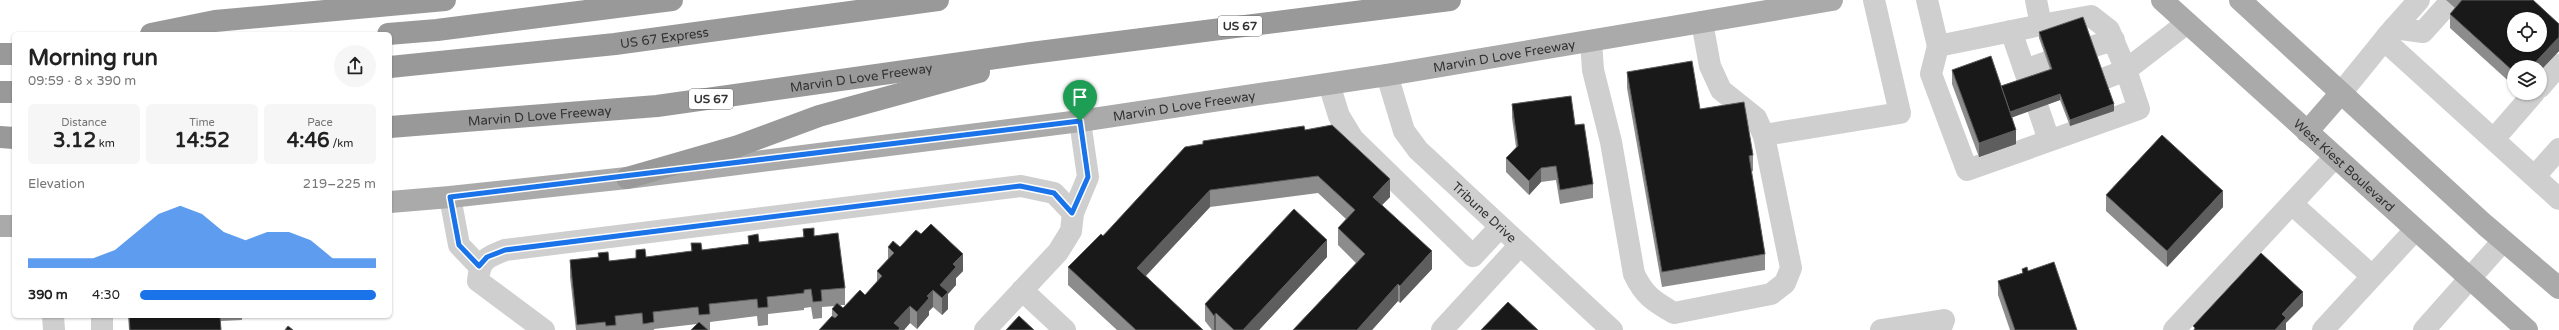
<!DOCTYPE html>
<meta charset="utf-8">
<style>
:root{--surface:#fff;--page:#f6f6f6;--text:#222;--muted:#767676;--accent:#1a73e8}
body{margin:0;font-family:"Varela Round",sans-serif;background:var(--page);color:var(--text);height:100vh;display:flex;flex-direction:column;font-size:15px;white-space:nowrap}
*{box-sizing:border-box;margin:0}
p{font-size:13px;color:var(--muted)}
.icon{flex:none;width:22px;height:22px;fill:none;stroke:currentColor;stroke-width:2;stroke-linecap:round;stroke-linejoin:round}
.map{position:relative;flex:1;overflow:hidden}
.side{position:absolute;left:12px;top:32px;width:380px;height:286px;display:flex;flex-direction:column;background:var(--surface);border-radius:6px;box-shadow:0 1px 3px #0004}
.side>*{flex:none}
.controls{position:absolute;left:2507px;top:12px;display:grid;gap:8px}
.controls a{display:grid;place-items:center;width:40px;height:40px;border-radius:50%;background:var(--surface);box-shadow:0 1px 3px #0004;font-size:20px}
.pin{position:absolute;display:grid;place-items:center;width:34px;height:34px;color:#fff;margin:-41px -17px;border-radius:50% 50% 50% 0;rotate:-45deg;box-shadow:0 0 4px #0007}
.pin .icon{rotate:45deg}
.round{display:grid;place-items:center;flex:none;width:42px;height:42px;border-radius:21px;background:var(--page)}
.overview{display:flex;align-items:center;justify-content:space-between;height:68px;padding:0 16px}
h1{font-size:22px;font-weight:700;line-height:30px}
.figures{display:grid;grid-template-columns:repeat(3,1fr);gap:6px;height:68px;padding:4px 16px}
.figures div{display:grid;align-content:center;border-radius:6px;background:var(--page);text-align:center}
.figures b{font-size:20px;font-weight:700}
.figures small{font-size:11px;font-weight:400}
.figures p{font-size:11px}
.chart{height:112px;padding:8px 16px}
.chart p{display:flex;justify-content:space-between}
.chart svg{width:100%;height:72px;margin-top:4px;fill:var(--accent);opacity:.7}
ul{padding:0 16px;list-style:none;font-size:13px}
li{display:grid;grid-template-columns:64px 48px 1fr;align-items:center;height:30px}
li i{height:10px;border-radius:5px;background:var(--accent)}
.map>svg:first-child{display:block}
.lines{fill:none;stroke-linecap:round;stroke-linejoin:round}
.minor{stroke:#cfcfcf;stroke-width:22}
.major{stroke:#aaa;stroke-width:22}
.highway{stroke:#999;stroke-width:22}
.wall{fill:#8c8c8c}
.shaded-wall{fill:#5e5e5e}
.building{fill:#191919;stroke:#5e5e5e;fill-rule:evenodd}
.route-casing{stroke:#fff;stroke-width:8}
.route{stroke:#1a73e8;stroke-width:5}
.labels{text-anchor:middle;stroke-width:4;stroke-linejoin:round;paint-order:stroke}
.shield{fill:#fff;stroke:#707070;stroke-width:1}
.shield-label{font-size:12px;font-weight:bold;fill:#323232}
.street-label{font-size:13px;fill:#323232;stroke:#fff}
</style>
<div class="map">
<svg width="2559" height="330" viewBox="0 0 2559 330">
<rect width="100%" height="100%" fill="#fff"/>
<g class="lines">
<g class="minor">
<path d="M1927,0L1938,46L2041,25L2036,0"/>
<path d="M2041,25L2091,16L2109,30L2126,70L2103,79"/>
<path d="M2394,28L2423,32L2449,3"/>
<path d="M2011,31L2029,83"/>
<path d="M2386,37L2419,0"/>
<path d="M1591,41L1593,70L1611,142L1634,274C1644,295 1653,301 1674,313L1771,294L1785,283L1791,268L1764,136L1756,118L1721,90L1710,66L1702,22"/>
<path d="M1938,46L1931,74L1967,170L2139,109L2126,70L2187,23"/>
<path d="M2091,47L2114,40"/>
<path d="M2025,70L2047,62"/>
<path id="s1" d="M1387,75L1404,131L1418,150L1612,330"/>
<path d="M1329,84L1339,116L1353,139L1473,256L1500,227"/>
<path d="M2540,87L2559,65"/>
<path d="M2341,93L2384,40L2559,199"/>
<path d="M2038,108L2049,140"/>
<path d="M1764,135L1900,113L1874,0"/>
<path d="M2494,139L2534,93"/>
<path d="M2535,176L2559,149"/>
<path d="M450,197L459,245L479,266"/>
<path d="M2292,204L2372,276"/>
<path d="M1022,290L1065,330"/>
<path d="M53,316L54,330"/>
<path d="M102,316V330"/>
<path d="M544,330L478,281C480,259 486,258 505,250L1021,186L1054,193L1073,213"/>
<path d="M985,330L1058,252L1071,231L1073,213L1088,177L1080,121"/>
<path d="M1442,330L1520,245"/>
<path d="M1881,330L1944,320L1940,330"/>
<path d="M2174,330L2335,157"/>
<path d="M2323,330L2415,230"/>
<path d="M2424,330L2503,241"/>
</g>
<g class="major">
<path id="s2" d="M2162,0L2527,330"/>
<path d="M2240,0L2485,225L2559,288"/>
<path d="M2307,132L2341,93"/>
<path id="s3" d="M390,202L450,197L627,178L1080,121L1387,75L1832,0"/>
<path d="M0,226H14"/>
</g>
<g class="highway">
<path d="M151,34L215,21L445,0"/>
<path d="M388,34L437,30L672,0"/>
<path d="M0,54H14"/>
<path id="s4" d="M390,67L615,44L938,0"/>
<path d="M0,92H14"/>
<path id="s5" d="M390,127L657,106L1031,53L1450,0"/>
<path d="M0,137L14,138"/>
<path d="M627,178L738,146L819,116L979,72"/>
</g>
</g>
<g class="wall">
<path d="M2446,0H2533L2559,24V51L2540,71V67H2514V86L2450,28V14L2455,8Z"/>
<path d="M2039,32L2114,111L2070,126L2060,100L2012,117L2016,144L1979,157L1952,84V70L2001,86L2050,69L2039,38Z"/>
<path d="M1627,72L1700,109L1753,155V171L1751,172L1765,254V270L1662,287L1627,88Z"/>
<path d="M1512,104L1575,125L1593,184V198L1560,204L1556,180L1541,182L1529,195L1506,172V158L1516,147L1512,118Z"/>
<path d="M1305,130L1390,197L1382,205L1432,269L1400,303L1398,301L1372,330H1293L1356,263L1338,245V228L1346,219L1318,193L1210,207L1146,276L1203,330H1117L1068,285V267L1203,144V141Z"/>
<path d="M2106,195L2223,207L2167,267L2106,211Z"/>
<path d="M803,229L814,236L845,288V305H840L843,308L865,295L877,282V271L888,259V247H900L963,271L956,278V285L948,294V309L942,315L933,307L929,311V315L917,329L910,323L904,330H819L832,317V309L835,306L822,307V318L813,319L811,307L804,308V310L768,314V325L758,326L757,316L710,322V330H691L697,324L654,329V330H576L570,277V260L598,257V253L609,261L636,259V250L646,257L691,251V243L702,250L748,244V236L759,242L803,237Z"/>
<path d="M1327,257L1259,330H1212L1205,321V304Z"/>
<path d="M2022,269L2028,271L2077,330H2010L1998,295V281L2022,273Z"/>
<path d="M128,316H242V320L221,321V330H129Z"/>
</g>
<g class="shaded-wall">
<path d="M2559,37V51L2540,71V67H2531Z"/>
<path d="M2060,94V100L2008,119V113Z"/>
<path d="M2114,104V111L2070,126V120Z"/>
<path d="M2016,130V144L1979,157V143Z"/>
<path d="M1541,168V182L1529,195V181Z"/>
<path d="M1390,179V197L1373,214V197Z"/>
<path d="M1210,190V207L1137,285V268Z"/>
<path d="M2223,191V207L2167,267V251Z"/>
<path d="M1327,240V257L1259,330H1243Z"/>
<path d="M1432,251V269L1400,303V286Z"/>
<path d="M963,254V271L956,278V285L948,294V309L942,315V298L940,285L953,264Z"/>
<path d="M1398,284V301L1372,330H1357Z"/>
<path d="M933,290V307L929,311V315L917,329V312L927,296Z"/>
<path d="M2303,292V306L2286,323V330H2275L2282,314Z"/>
<path d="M910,306V323L904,330H894V323Z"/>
<path d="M1216,313V330H1214V316Z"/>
</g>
<g class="building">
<path d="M2461,0H2533L2559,24V37L2531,67H2514V72L2450,14L2462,0ZM2514,19H2540V45H2514Z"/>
<path d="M2083,17L2114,104L2070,120L2060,94L2010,112L2001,86L2052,69L2039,32Z"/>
<path d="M1991,56L2016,130L1979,143L1952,70Z"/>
<path d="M1692,61L1700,109L1744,102L1753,155L1749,156L1765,254L1662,272L1627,72Z"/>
<path d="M1571,96L1575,125L1584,124L1593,184L1560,190L1556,166L1541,168L1529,181L1506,158L1518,146L1512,104Z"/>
<path d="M1332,125L1390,179L1373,197L1432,251L1400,286L1398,284L1357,330H1293L1365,254L1338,228L1355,210L1318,176L1210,190L1137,268L1203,330H1136L1068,267L1101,234L1103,236L1185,147L1203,144V141L1304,126L1305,130Z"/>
<path d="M2162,135L2223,191L2167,251L2106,195Z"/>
<path d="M1294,209L1327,240L1243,330H1234L1216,313L1214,316L1205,304Z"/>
<path d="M931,224L963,254L953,264L956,267L940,285L948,292L942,298L933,290L927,296L929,298L917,312L910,306L894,323L900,328L898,330H819L832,316L835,318L838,315L832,309L837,303L843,308L860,290L865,295L882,276L877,271L894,253L888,247L893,241L900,247L916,230L921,234Z"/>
<path d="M814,228V236L838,233L845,288L821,290L822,301L813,302L811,289L804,290V293L767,297L768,307L758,308L757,299L709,304L710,314L699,315L698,307L653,312L654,322L643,324L642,313L615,316L616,325L606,326L605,322L577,325L570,260L599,257L598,253L608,252L609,261L636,258V250L645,249L646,257L692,251L691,243H701L702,250L749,244L748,236L758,234L759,242L804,237L803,229Z"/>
<path d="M2261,253L2303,292L2282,314L2286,318L2275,330H2194L2195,328L2193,326Z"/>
<path d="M2054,262L2077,330H2015L1998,281L2023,273L2022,269L2027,267L2028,271Z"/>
<path d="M1508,302L1538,330H1481Z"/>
<path d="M129,316H220L221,330H130Z"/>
<path d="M1019,316L1034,330H1006Z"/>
<path d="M699,322L708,330H691Z"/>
<path d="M288,326L293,330H285Z"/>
</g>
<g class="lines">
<g class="route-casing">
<path id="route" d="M1080,121L1088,177L1072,213L1054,193L1020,186L505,250L487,257L479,266L459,245L450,197Z"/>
</g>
<use href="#route" class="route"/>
</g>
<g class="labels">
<g class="shield">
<rect x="1218" y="16" width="44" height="20" rx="3"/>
<rect x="689" y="89" width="44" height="20" rx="3"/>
</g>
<g class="shield-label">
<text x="1240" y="30">US 67</text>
<text x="711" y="103">US 67</text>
</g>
<g class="street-label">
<text dy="5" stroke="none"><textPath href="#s4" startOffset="276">US 67 Express</textPath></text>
<text dy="5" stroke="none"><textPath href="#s3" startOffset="1124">Marvin D Love Freeway</textPath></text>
<text dy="5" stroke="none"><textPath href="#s5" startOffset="474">Marvin D Love Freeway</textPath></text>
<text dy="5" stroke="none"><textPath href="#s3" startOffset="800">Marvin D Love Freeway</textPath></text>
<text dy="5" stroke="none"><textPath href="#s5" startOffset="150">Marvin D Love Freeway</textPath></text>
<text dy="5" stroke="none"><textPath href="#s2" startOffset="246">West Kiest Boulevard</textPath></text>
<text dy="5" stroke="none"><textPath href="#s1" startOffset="173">Tribune Drive</textPath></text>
</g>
</g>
</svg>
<div class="controls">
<a><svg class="icon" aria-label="locate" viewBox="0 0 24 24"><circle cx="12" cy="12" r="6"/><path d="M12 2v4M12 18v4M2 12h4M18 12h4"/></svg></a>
<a><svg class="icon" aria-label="layers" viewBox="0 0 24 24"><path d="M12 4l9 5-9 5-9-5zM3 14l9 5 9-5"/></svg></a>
</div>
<div class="pin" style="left:1080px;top:121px;background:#1e9e55"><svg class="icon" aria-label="arrive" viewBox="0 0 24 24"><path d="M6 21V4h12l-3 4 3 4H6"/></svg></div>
<section class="side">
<div class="overview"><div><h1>Morning run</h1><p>09:59 · 8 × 390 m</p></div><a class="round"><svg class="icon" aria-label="share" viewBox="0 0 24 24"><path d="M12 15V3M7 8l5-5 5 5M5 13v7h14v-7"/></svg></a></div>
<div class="figures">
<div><p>Distance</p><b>3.12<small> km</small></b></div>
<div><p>Time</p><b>14:52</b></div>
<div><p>Pace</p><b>4:46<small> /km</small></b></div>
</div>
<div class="chart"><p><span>Elevation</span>219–225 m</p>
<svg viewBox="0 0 160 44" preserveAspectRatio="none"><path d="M0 44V38L10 38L20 38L30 38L40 33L50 22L60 11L70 6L80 11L90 22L100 27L110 22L120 22L130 27L140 38L150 38L160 38V44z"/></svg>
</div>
<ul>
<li><b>390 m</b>4:30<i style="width:100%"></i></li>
</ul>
</section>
</div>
